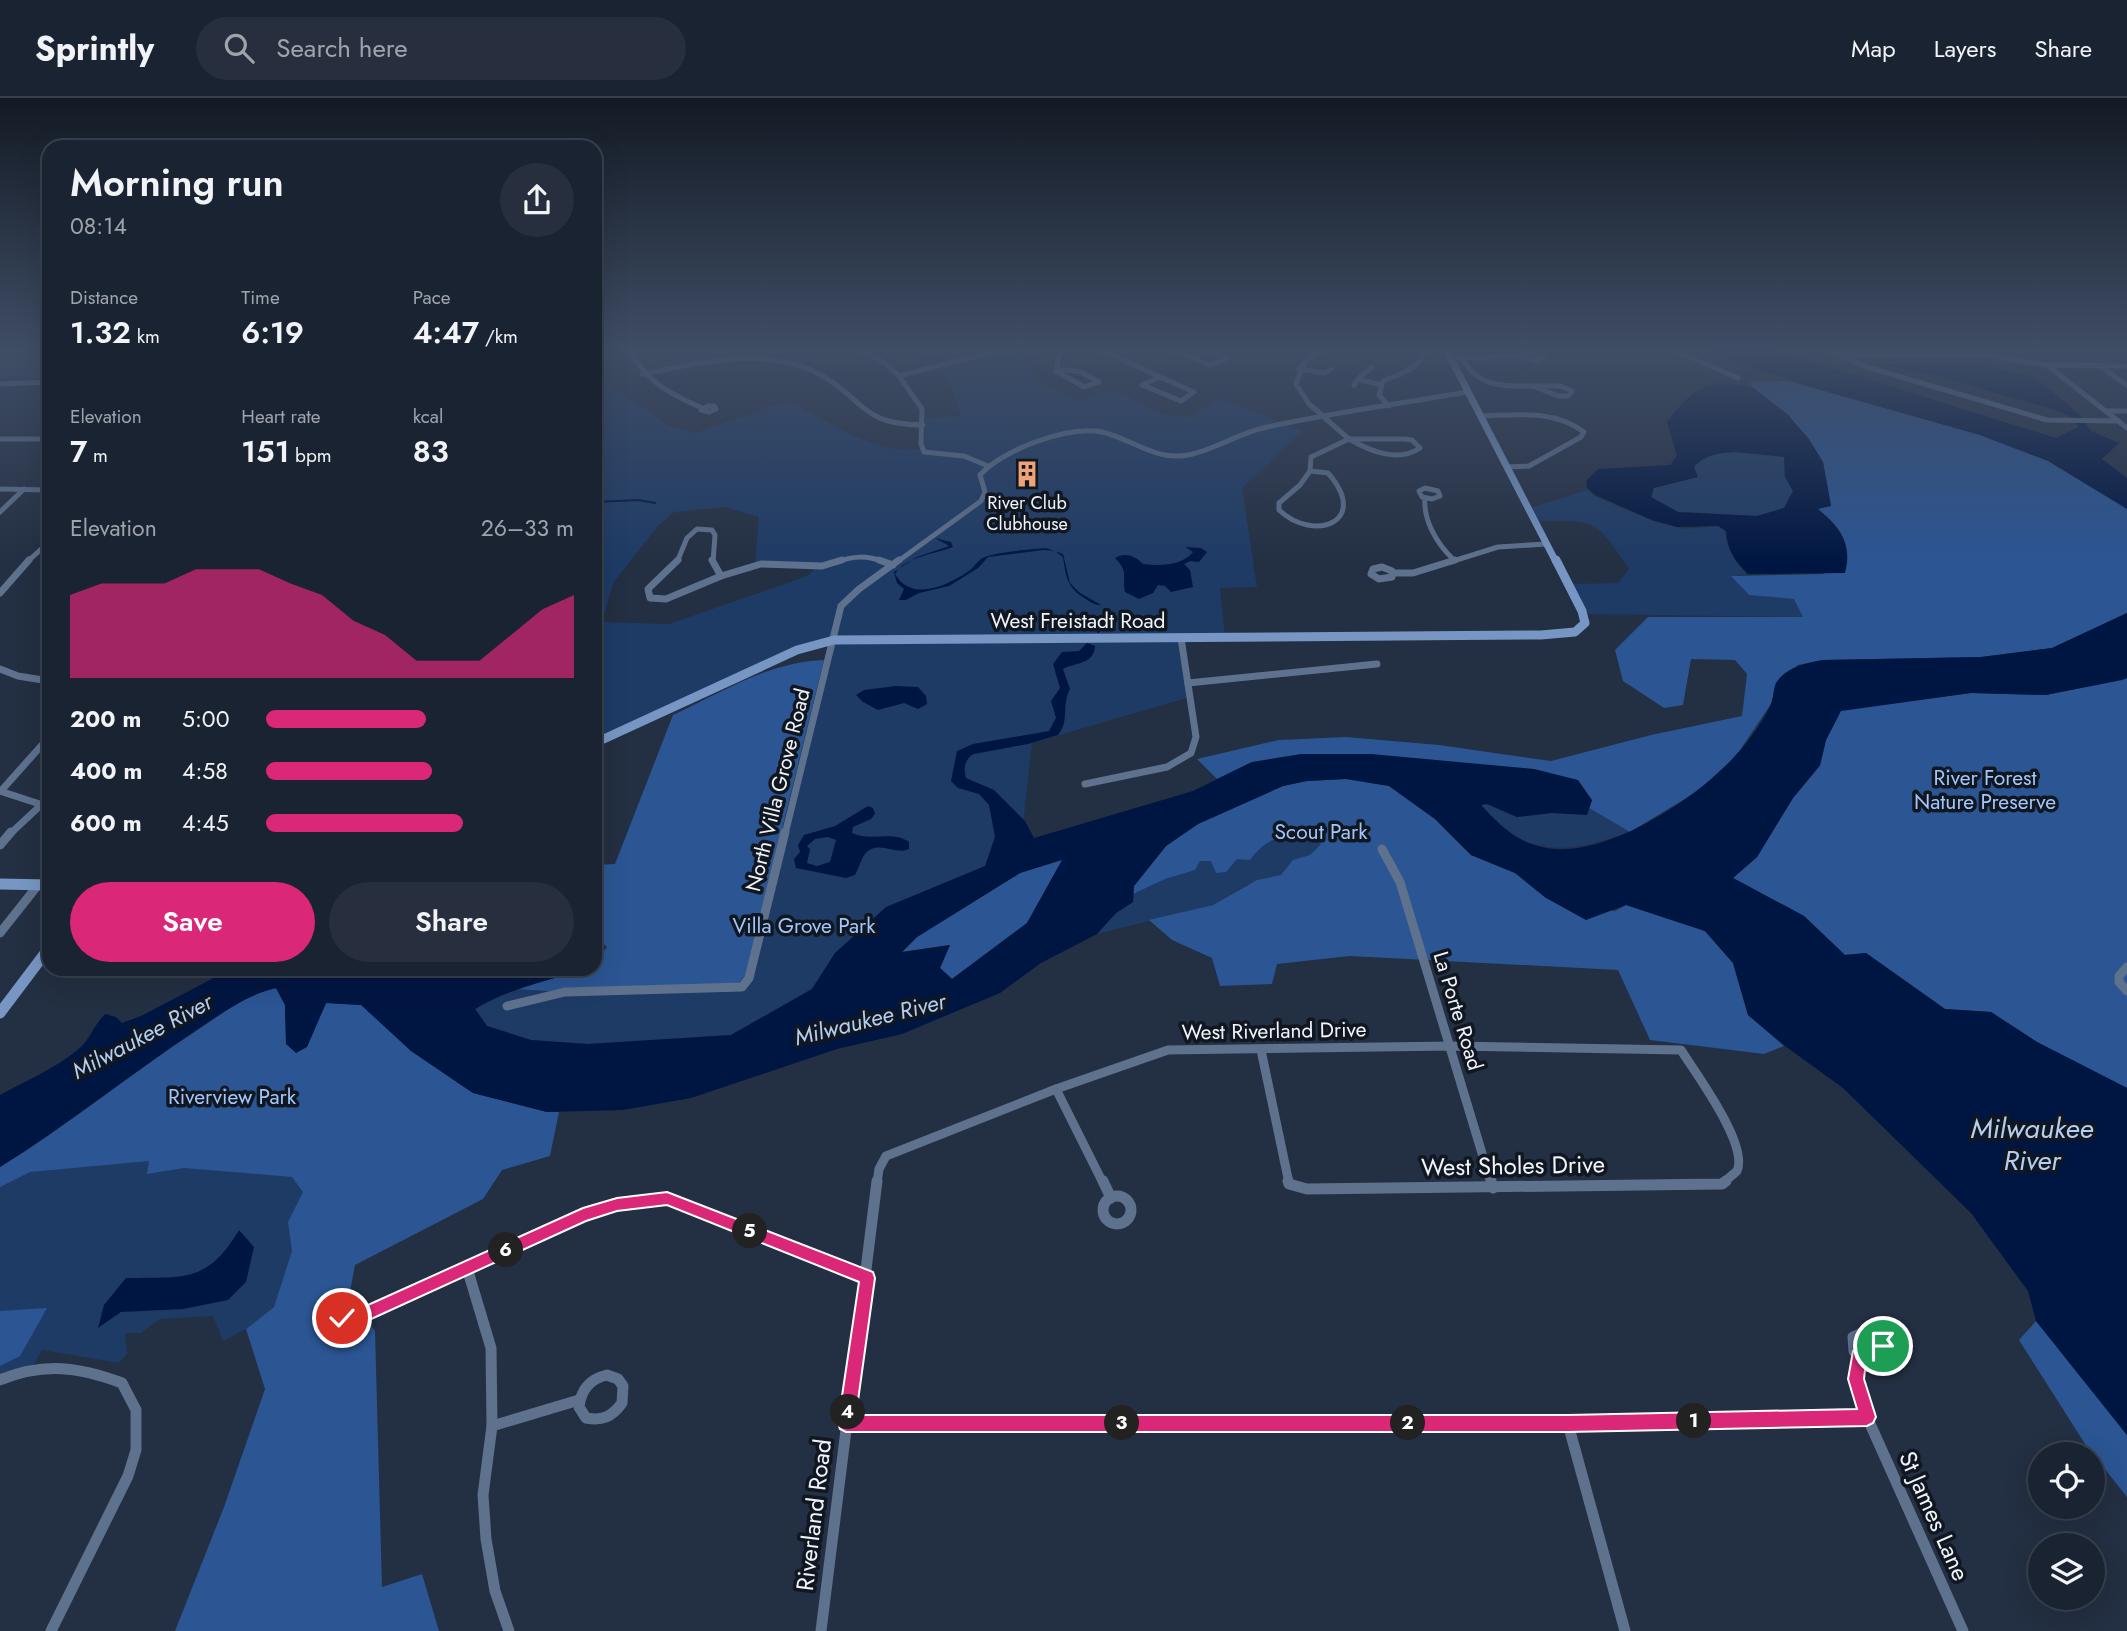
<!DOCTYPE html>
<meta charset="utf-8">
<style>
:root{--surface:#1a2332;--page:#272f3e;--text:#f1f3f6;--muted:#9fa4ac;--line:#38404d;--accent:#db2777}
body{margin:0;font-family:Jost,sans-serif;background:var(--page);color:var(--text);height:100vh;display:flex;flex-direction:column;font-size:26px;white-space:nowrap}
*{box-sizing:border-box;margin:0}
p{font-size:23px;color:var(--muted)}
.icon{flex:none;width:38px;height:38px;fill:none;stroke:currentColor;stroke-width:2;stroke-linecap:round;stroke-linejoin:round}
.map{position:relative;flex:1;overflow:hidden}
.panel{position:absolute;left:42px;top:42px;width:560px;height:836px;display:flex;flex-direction:column;background:var(--surface);border-radius:21px;box-shadow:0 7px 28px #0002,0 0 0 2px var(--line)}
.panel>*{flex:none}
.buttons{position:absolute;left:2028px;top:1344px;display:grid;gap:14px}
.buttons a{display:grid;place-items:center;width:77px;height:77px;border-radius:50%;background:var(--surface);box-shadow:0 7px 28px #0002,0 0 0 2px var(--line);font-size:35px}
.pin{position:absolute;display:grid;place-items:center;width:60px;height:60px;color:#fff;margin:-30px;border:4px solid #fff;border-radius:50%;box-shadow:0 2px 7px #0007}
.km{position:absolute;width:35px;height:35px;margin:-18px;border-radius:50%;background:#222;color:#fff;font-size:19px;line-height:35px;text-align:center}
.round{display:grid;place-items:center;flex:none;width:74px;height:74px;border-radius:37px;background:var(--page)}
.summary{display:flex;align-items:center;justify-content:space-between;height:119px;padding:0 28px}
h1{font-size:38px;font-weight:600;line-height:52px}
.figures{display:grid;grid-template-columns:repeat(3,1fr);gap:10px;height:119px;padding:7px 28px}
.figures div{display:grid;align-content:center}
.figures b{font-size:30px;font-weight:600}
.figures small{font-size:19px;font-weight:400}
.figures p{font-size:19px}
.chart{height:196px;padding:14px 28px}
.chart p{display:flex;justify-content:space-between}
.chart svg{width:100%;height:126px;margin-top:7px;fill:var(--accent);opacity:.7}
.cta{display:flex;gap:14px;margin-top:auto;padding:14px 28px}
.cta a{flex:1;height:80px;border-radius:42px;background:var(--accent);color:#fff;font-size:28px;font-weight:600;line-height:80px;text-align:center}
.cta a+a{background:var(--page);color:var(--text)}
ul{padding:0 28px;list-style:none;font-size:23px}
li{display:grid;grid-template-columns:112px 84px 1fr;align-items:center;height:52px}
li i{height:18px;border-radius:9px;background:var(--accent)}
header{display:flex;align-items:center;gap:42px;box-sizing:border-box;height:98px;padding:0 35px;background:var(--surface);border-bottom:2px solid var(--line)}
header strong{font-size:33px}
nav{display:flex;gap:38px;margin-inline-start:auto;font-size:24px}
.search{width:490px;height:63px;background:var(--page);display:flex;align-items:center;gap:18px;box-sizing:border-box;padding:0 24px;border-radius:38px;color:var(--muted);font-size:26px}
.map>svg:first-child{display:block}
.built{fill:#2a3a52}
.green{fill:#1e3b66;fill-rule:evenodd}
.forest{fill:#2b5593}
.water{fill:#001642;fill-rule:evenodd}
.lines{fill:none;stroke-linecap:round;stroke-linejoin:round}
.stream{stroke:#001642;stroke-width:2}
.street-far3{stroke:#5e718d;stroke-width:5}
.street-far2{stroke:#5e718d;stroke-width:7}
.street-far1{stroke:#5e718d;stroke-width:9}
.street{stroke:#5e718d;stroke-width:11}
.secondary-far2{stroke:#7796c3;stroke-width:7}
.secondary-far1{stroke:#7796c3;stroke-width:9}
.secondary{stroke:#7796c3;stroke-width:11}
.route{fill:#db2777;stroke:#fff;stroke-width:2}
.labels{text-anchor:middle;stroke-width:7;stroke-linejoin:round;paint-order:stroke}
.far-poi-label{font-size:18px;fill:#f0f5fc;stroke:#111720}
.street-label{font-size:21px;fill:#f0f5fc;stroke:#111720}
.park-label{font-size:21px;fill:#a3c7fd;stroke:#111720}
.water-label{font-size:23px;font-style:italic;fill:#b5cdf1;stroke:#111720}
.near-street-label{font-size:24px;fill:#f0f5fc;stroke:#111720}
.near-water-label{font-size:28px;font-style:italic;fill:#b5cdf1;stroke:#111720}
</style>
<header>
<strong>Sprintly</strong>
<div class="search"><svg class="icon" aria-label="search" viewBox="0 0 24 24"><circle cx="10" cy="10" r="6"/><path d="M15 15l6 6"/></svg>Search here</div>
<nav><a>Map</a><a>Layers</a><a>Share</a></nav>
</header>
<div class="map">
<svg width="2127" height="1533" viewBox="0 0 2127 1533">
<rect width="100%" height="100%" fill="#232f42"/>
<path class="built" d="M0,251H49V280L0,279Z"/>
<g class="green">
<path d="M915,251H1034L1031,280L1079,304L1112,290L1165,317L1190,319L1219,300L1303,333L1242,390L1257,489L1220,490L1225,539L1181,540L1190,599L1032,645L1021,745L994,764L945,787L835,855L812,891L731,937L588,946L530,942L487,928L475,910L514,891L565,894L742,889L749,880L834,543L814,547L595,645V263L601,276L616,293L648,312L667,327L695,335L786,303C829,321 874,360 924,350L926,320L961,318L949,283ZM725,409L759,419L755,468H817L807,478L669,526L602,524L613,485L658,428L674,414Z"/>
<path d="M1736,354L1784,358L1785,379L1793,393L1784,410L1757,418L1678,414L1651,399L1654,390L1698,379L1694,369C1706,356 1719,355 1736,354Z"/>
<path d="M1588,392L1594,398L1655,424L1684,431L1718,428L1725,433C1728,452 1733,462 1747,476L1732,478L1749,497L1795,501L1803,519L1588,516L1572,486L1618,485L1629,471C1597,424 1598,422 1539,423L1532,409Z"/>
<path d="M1346,681L1370,684L1382,751L1249,786L1213,807L1097,836L1116,815L1133,804V796Z"/>
<path d="M1487,706L1517,719L1551,715L1587,716L1589,710L1630,734C1589,748 1547,761 1508,734C1498,728 1489,716 1480,707Z"/>
<path d="M362,907L411,953L426,963L274,1209L246,1231L223,1243L213,1218L160,1221L141,1235H125L127,1256L119,1265L42,1252L32,1270L0,1282V1069L49,1039L177,945Z"/>
</g>
<g class="forest">
<path d="M1828,251H2019L2030,262L1989,255L1855,256Z"/>
<path d="M1789,283L1980,337L2049,363L2120,406L2127,411V515L2052,550L1981,559L1823,562L1798,567L1776,585L1771,606L1736,658L1698,693L1630,734L1589,710L1592,702L1252,664L1217,681L1197,661L1279,642L1346,639L1439,647L1551,663L1651,637L1742,618L1747,576L1735,562L1691,561L1683,607L1664,610L1623,583L1615,552L1648,519H1803L1794,501L1749,497L1731,478L1823,476L1847,465L1844,445L1817,410L1831,407L1823,364L1789,317L1752,289L1750,284Z"/>
<path d="M824,562L746,876L739,885L548,893L514,891C541,886 568,872 595,872V865L607,849L602,845L595,847V767L615,766L673,617C721,595 771,563 824,562Z"/>
<path d="M2127,580V990L2037,944L1991,914L1945,911L1866,855L1845,857L1804,818L1733,780L1757,759L1793,700L1820,668L1826,642L1841,612L1971,595L2046,597Z"/>
<path d="M1346,681L1389,688L1435,721L1471,757L1515,775L1546,800L1615,813L1626,807L1705,833L1733,865L1748,917L1784,948L1764,956L1650,942L1618,872L1350,858L1277,866L1272,886L1220,888L1212,860L1172,842L1149,822L1213,807L1257,782L1281,777L1293,762L1310,757L1321,746L1311,737C1284,737 1267,738 1250,762L1237,761L1226,774L1216,775L1211,763H1200L1195,772L1165,781L1133,796L1134,788L1166,748L1198,726L1283,688L1307,683Z"/>
<path d="M1063,761L1027,825L952,881L940,870L950,847L902,854L917,839L1020,775Z"/>
<path d="M276,890L285,907L286,946L307,949L326,905L362,907L411,953L473,995L547,1014H559L550,1058L502,1072L483,1101L355,1167L350,1194L375,1233L382,1489L422,1476L439,1533H175L224,1409L265,1291L246,1231L274,1209L292,1153L288,1124L303,1094L292,1079L184,1070L147,1076L149,1063L30,1074L0,1089V1069C68,1027 129,977 196,933C222,916 245,897 276,890Z"/>
<path d="M47,1210L20,1258L0,1268V1213Z"/>
<path d="M2036,1223L2127,1337V1399L2085,1346L2019,1242Z"/>
</g>
<g class="water">
<path d="M1704,251H1771L2056,340L2078,329L2071,319L2055,312L1929,276L1877,266L1980,267L2019,275L2038,282L2050,292L2079,316L2091,333L2119,345L2102,361L2127,380V411L2048,363L1980,337L1800,286Z"/>
<path d="M1721,285L1752,289L1788,317L1809,341L1823,364L1831,408L1818,411C1839,428 1853,445 1845,475L1748,476C1735,463 1727,452 1726,433L1718,428L1677,429L1652,422L1595,397L1587,390L1586,383L1598,371L1670,367L1677,358L1667,324C1682,304 1696,288 1721,285ZM1736,354L1784,359L1785,379L1793,393L1784,410L1757,418L1678,414L1651,399L1654,390L1698,379L1694,369C1706,356 1719,355 1736,354Z"/>
<path d="M935,440L951,444L953,449C936,456 906,458 895,476C912,505 948,487 969,473C975,469 978,461 985,459C997,454 1033,451 1046,450L1063,456L1070,485L1080,495L1101,507C1095,507 1092,505 1086,501C1067,490 1066,479 1063,459L1055,453L1044,452L988,459L978,470L949,488L919,495L906,502H899L904,491L897,485L894,474L917,459L949,448Z"/>
<path d="M1185,449L1201,450L1207,454L1199,464L1190,463L1184,466L1190,472L1193,489L1171,494L1165,488L1158,487L1153,495L1139,501L1125,494C1122,477 1129,474 1115,460C1124,454 1135,457 1143,466C1160,468 1182,468 1193,454Z"/>
<path d="M2127,515V580L2122,582L2046,597L1971,595L1841,613L1826,642L1820,667L1793,700L1757,759L1733,780L1804,818L1845,857L1866,855L1945,911L1991,914L2037,944L2127,990V1337L2036,1223L2028,1193L1971,1115L1843,990L1785,948L1748,917L1733,865L1705,833L1626,807L1586,822L1546,800L1515,775L1471,757L1435,721L1389,688L1346,681L1307,683L1283,688L1198,726L1166,748L1134,788L1133,804L1116,815L1097,836L1041,865L1000,895L902,936L837,951L691,1000L623,1012L547,1014L473,995L411,953L361,907L326,905L307,949L296,955L286,946L285,907L276,890C245,897 221,916 195,933C129,977 68,1027 0,1069V997C27,982 59,969 82,948C90,940 95,926 105,916L116,919L122,925L141,918L229,872H580C545,884 507,891 475,911L487,928L531,942L588,946L731,937L812,891L835,855L886,809L985,768L995,739L989,707L979,696L958,690L951,683L957,653L973,646L1049,633L1056,620L1051,603L1060,590L1053,566L1062,554L1079,553L1087,545L1095,548C1094,567 1075,564 1063,571L1070,591C1061,608 1070,623 1058,637L1028,646L974,656C965,660 963,670 966,680L994,692L1025,723L1034,740L1193,693L1252,664L1301,656H1371L1534,671L1578,682L1592,702L1587,717L1551,715L1517,719L1487,706L1481,707C1499,726 1515,743 1542,749C1602,764 1696,701 1734,659C1746,647 1765,621 1771,606C1774,600 1773,591 1776,585C1786,569 1806,565 1823,562L1981,559L2052,550ZM1062,762L1027,825L952,881L940,870L950,847L902,854L917,839L1020,775Z"/>
<path d="M896,588L918,589L926,598L927,606L918,611L904,605L878,612L863,604L856,597L864,592Z"/>
<path d="M868,708L873,710L875,716L871,721L853,729L852,735C871,744 892,732 909,744V751C895,758 878,741 865,756C861,761 859,770 855,777L846,780L796,770L794,761L800,754L798,747L804,737L835,728ZM828,739L836,742L830,764L817,768L807,765L810,751L807,748L815,741Z"/>
<path d="M239,1132L254,1149L246,1184L228,1202L183,1211L121,1214L98,1230L104,1207L126,1180C183,1179 207,1186 239,1132Z"/>
</g>
<g class="lines">
<g class="stream">
<path d="M595,404L639,402L655,405"/>
<path d="M1098,534L1109,523L1111,516L1105,511"/>
</g>
<g class="street-far3">
<path d="M629,251C649,286 667,294 702,310"/>
<path d="M859,251L885,265L899,278L922,311L921,346L924,354L964,358L988,368"/>
<path d="M1072,251H1107"/>
<path d="M1172,251L1210,267L1227,261L1206,252L1192,259"/>
<path d="M1323,251L1304,265L1296,286L1309,306L1328,322"/>
<path d="M1457,251C1475,289 1495,288 1533,288"/>
<path d="M1672,251L1738,280"/>
<path d="M1824,251L1867,269L2047,322L2119,323"/>
<path d="M1104,253L1160,279"/>
<path d="M1528,253L1544,259L1537,263L1519,258Z"/>
<path d="M1844,257L1979,256L2047,267L2127,268"/>
<path d="M1450,260L1519,258"/>
<path d="M2047,267L2127,330"/>
<path d="M2101,269L2127,287"/>
<path d="M1299,271L1325,275L1331,271"/>
<path d="M1069,272L1081,274L1099,284L1084,289L1056,273Z"/>
<path d="M1056,273L1061,251"/>
<path d="M642,276C699,265 767,247 821,277C867,303 859,326 923,327"/>
<path d="M899,278L1003,251"/>
<path d="M1160,279L1194,294L1181,303L1142,287Z"/>
<path d="M1358,281L1372,269"/>
<path d="M0,286L49,284"/>
<path d="M1354,287L1358,281L1381,287"/>
<path d="M1533,288H1560L1572,293L1568,298H1558Z"/>
<path d="M708,308H714L716,311L709,314L701,312Z"/>
<path d="M1389,308L1379,297L1383,283C1399,276 1422,271 1424,251"/>
<path d="M2106,313H2127"/>
<path d="M1480,318C1516,317 1553,311 1584,334L1581,339L1529,368L1506,369"/>
<path d="M1325,320L1349,341"/>
<path d="M0,341H49"/>
<path d="M1349,341H1405L1412,342L1420,350C1398,365 1370,353 1349,341Z"/>
<path d="M1310,373L1311,359L1349,341"/>
<path d="M1310,373L1328,375C1371,424 1314,445 1279,412V405L1300,387Z"/>
<path d="M1425,390L1438,393L1440,398L1432,401L1422,399L1419,393Z"/>
<path d="M0,391L49,392"/>
<path d="M1425,400C1423,422 1437,446 1453,461"/>
<path d="M0,414L24,391"/>
<path d="M27,464L49,444"/>
<path d="M677,464L687,440L697,431L712,432L715,437L713,464"/>
<path d="M836,464C854,458 866,457 884,464"/>
<path d="M897,464L981,403L985,394L980,377C1002,352 1068,327 1102,334C1132,341 1155,363 1188,357C1214,352 1237,336 1263,330C1330,315 1399,306 1467,294"/>
<path d="M1450,464L1498,449L1546,446"/>
</g>
<g class="street-far2">
<path d="M678,462L648,491L650,500L666,501L721,478L712,462"/>
<path d="M879,462L893,467"/>
<path d="M1382,469L1392,473V479L1379,481L1371,476L1373,471Z"/>
<path d="M1393,475H1413L1455,462"/>
<path d="M721,478L761,466L822,468L842,462"/>
<path d="M0,495L29,462"/>
<path d="M0,571L18,578L49,583"/>
<path d="M1188,585L1377,566"/>
<path d="M1085,686L1167,669L1191,655L1196,639L1181,540"/>
<path d="M0,693L49,709"/>
<path d="M1,693L49,639"/>
<path d="M10,736L41,707"/>
<path d="M785,736L841,508L859,491L899,462"/>
</g>
<g class="street-far1">
<path d="M0,747L11,734"/>
<path d="M1382,751L1400,784L1491,1085"/>
<path d="M0,835L38,787"/>
<path d="M2127,869L2119,878V884L2127,893"/>
<path d="M507,908L565,894L742,889L749,880L785,734"/>
<path d="M1261,952L1289,1085"/>
<path d="M1056,991L1103,1085"/>
<path d="M877,1085L879,1071L886,1058L1056,991L1168,952L1451,948L1681,952C1696,976 1749,1047 1737,1073L1723,1085"/>
</g>
<g class="street">
<path d="M1103,1083L1111,1100"/>
<path d="M1288,1083L1289,1086L1307,1091L1722,1086L1726,1083"/>
<path d="M1491,1083L1493,1090"/>
<circle cx="1117" cy="1112" r="14"/>
<path d="M467,1170L491,1250L492,1328L483,1397L486,1441L495,1493L509,1533"/>
<path d="M336,1218L349,1221L369,1215L583,1117L617,1106L667,1101L868,1180"/>
<path d="M1862,1235L1878,1242L1887,1258L1883,1266H1869L1854,1253L1853,1239Z"/>
<path d="M1858,1259L1856,1281L1867,1319L1963,1533"/>
<path d="M607,1277L618,1281L623,1288L622,1305C612,1319 602,1323 586,1320L579,1309C581,1291 590,1281 607,1277Z"/>
<path d="M0,1282C44,1264 79,1269 122,1285L136,1312V1352L128,1378L51,1533"/>
<path d="M846,1326H1568L1867,1319"/>
<path d="M1568,1326L1625,1533"/>
<path d="M492,1328L579,1302"/>
<path d="M821,1533L877,1083"/>
</g>
<path class="secondary-far2" d="M1446,251L1556,464"/>
<path class="secondary-far1" d="M595,645L797,552L834,542L1541,537L1575,534L1585,525L1582,513L1556,462"/>
<g class="secondary">
<path d="M0,786L49,787"/>
<path d="M0,915L49,850"/>
</g>
</g>
<linearGradient id="sky" x2="0" y2="1"><stop stop-color="#131a24"/><stop offset="0.54" stop-color="#3f4d65"/><stop offset="1" stop-color="#3f4d65" stop-opacity="0"/></linearGradient>
<rect width="2127" height="466" fill="url(#sky)"/>
<path class="route" d="M667,1094L873,1174L875,1180L856,1317H1568L1857,1311L1848,1281L1853,1253L1858,1251L1876,1259L1878,1256L1875,1248L1878,1243L1883,1240L1889,1243L1895,1258C1889,1273 1880,1277 1865,1272L1864,1281L1876,1319L1873,1325L1867,1328L1568,1334H846L840,1331L838,1325L859,1184L667,1107L617,1113L586,1123L369,1222L342,1228L336,1226L334,1220L336,1215L368,1207L583,1110L617,1100Z"/>
<defs>
<g id="building-bare" transform="scale(2.1)"><path d="M-4-6H4V6H1V3H-1V6H-4ZM-2.5-4.3h1.7v1.8h-1.7ZM.8-4.3h1.7v1.8H.8ZM-2.5-1h1.7V.8h-1.7ZM.8-1h1.7V.8H.8Z" fill="#f0a279" stroke="#111720" stroke-width="2.5" paint-order="stroke"/></g>
</defs>
<g fill-rule="evenodd">
<use href="#building-bare" x="1027" y="376"/>
</g>
<g class="labels">
<g class="far-poi-label">
<text x="1027" y="411">River Club<tspan x="1027" dy="21">Clubhouse</tspan></text>
</g>
<g class="street-label">
<text x="1078" y="530">West Freistadt Road</text>
<text transform="translate(778 692) rotate(-76)" y="7">North Villa Grove Road</text>
<text transform="translate(1458 913) rotate(73)" y="7">La Porte Road</text>
<text transform="translate(1274 933) rotate(-1)" y="7">West Riverland Drive</text>
</g>
<g class="park-label">
<text x="1985" y="687">River Forest<tspan x="1985" dy="24">Nature Preserve</tspan></text>
<text x="1321" y="741">Scout Park</text>
<text x="804" y="835">Villa Grove Park</text>
<text x="232" y="1006">Riverview Park</text>
</g>
<g class="water-label">
<text transform="translate(870 921) rotate(-14)" y="8">Milwaukee River</text>
<text transform="translate(142 938) rotate(-28)" y="8">Milwaukee River</text>
</g>
<g class="near-street-label">
<text transform="translate(1513 1068) rotate(-1)" y="8">West Sholes Drive</text>
<text transform="translate(814 1417) rotate(-83)" y="8">Riverland Road</text>
<text transform="translate(1934 1418) rotate(66)" y="8">St James Lane</text>
</g>
<g class="near-water-label">
<text x="2032" y="1040">Milwaukee<tspan x="2032" dy="32">River</tspan></text>
</g>
</g>
</svg>
<div class="buttons">
<a><svg class="icon" aria-label="locate" viewBox="0 0 24 24"><circle cx="12" cy="12" r="6"/><path d="M12 2v4M12 18v4M2 12h4M18 12h4"/></svg></a>
<a><svg class="icon" aria-label="layers" viewBox="0 0 24 24"><path d="M12 4l9 5-9 5-9-5zM3 14l9 5 9-5"/></svg></a>
</div>
<div class="pin" style="left:1883px;top:1248px;background:#1e9e55"><svg class="icon" aria-label="arrive" viewBox="0 0 24 24"><path d="M6 21V4h12l-3 4 3 4H6"/></svg></div>
<div class="pin" style="left:342px;top:1220px;background:#d93025"><svg class="icon" aria-label="check" viewBox="0 0 24 24"><path d="M5 12l5 5 9-10"/></svg></div>
<b class="km" style="left:1694px;top:1323px">1</b>
<b class="km" style="left:1408px;top:1325px">2</b>
<b class="km" style="left:1122px;top:1325px">3</b>
<b class="km" style="left:848px;top:1314px">4</b>
<b class="km" style="left:750px;top:1133px">5</b>
<b class="km" style="left:506px;top:1152px">6</b>
<section class="panel">
<div class="summary"><div><h1>Morning run</h1><p>08:14</p></div><a class="round"><svg class="icon" aria-label="share" viewBox="0 0 24 24"><path d="M12 15V3M7 8l5-5 5 5M5 13v7h14v-7"/></svg></a></div>
<div class="figures">
<div><p>Distance</p><b>1.32<small> km</small></b></div>
<div><p>Time</p><b>6:19</b></div>
<div><p>Pace</p><b>4:47<small> /km</small></b></div>
</div>
<div class="figures">
<div><p>Elevation</p><b>7<small> m</small></b></div>
<div><p>Heart rate</p><b>151<small> bpm</small></b></div>
<div><p>kcal</p><b>83</b></div>
</div>
<div class="chart"><p><span>Elevation</span>26–33 m</p>
<svg viewBox="0 0 160 44" preserveAspectRatio="none"><path d="M0 44V15L10 11L20 11L30 11L40 6L50 6L60 6L70 11L80 15L90 24L100 29L110 38L120 38L130 38L140 29L150 20L160 15V44z"/></svg>
</div>
<ul>
<li><b>200 m</b>5:00<i style="width:52%"></i></li>
<li><b>400 m</b>4:58<i style="width:54%"></i></li>
<li><b>600 m</b>4:45<i style="width:64%"></i></li>
</ul>
<div class="cta"><a>Save</a><a>Share</a></div>
</section>
</div>
